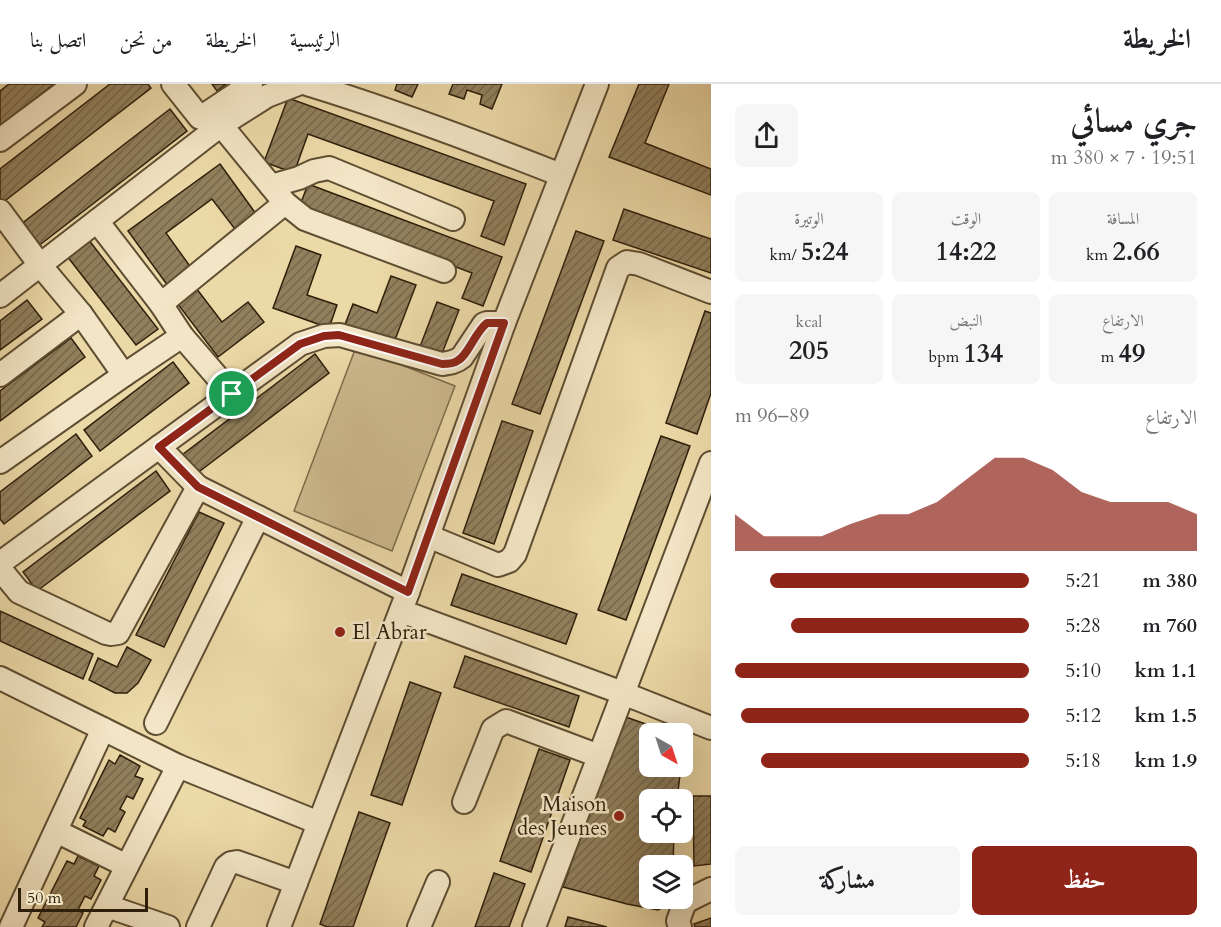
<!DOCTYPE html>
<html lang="ar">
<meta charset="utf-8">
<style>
:root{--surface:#fff;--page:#f6f6f6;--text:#202124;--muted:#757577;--line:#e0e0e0;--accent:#8f2418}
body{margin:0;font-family:Cardo,Amiri,serif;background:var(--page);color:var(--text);direction:rtl;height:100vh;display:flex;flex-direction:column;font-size:22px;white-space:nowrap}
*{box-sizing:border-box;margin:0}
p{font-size:20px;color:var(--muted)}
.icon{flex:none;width:33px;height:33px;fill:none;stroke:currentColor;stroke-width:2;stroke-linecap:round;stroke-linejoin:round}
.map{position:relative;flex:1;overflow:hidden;direction:ltr}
.sheet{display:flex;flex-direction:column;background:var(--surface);width:510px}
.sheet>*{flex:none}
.needle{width:39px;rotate:141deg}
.buttons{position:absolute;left:639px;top:639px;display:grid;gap:12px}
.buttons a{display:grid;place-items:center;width:54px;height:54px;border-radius:9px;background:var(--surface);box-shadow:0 6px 24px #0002;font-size:30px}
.scale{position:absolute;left:18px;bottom:15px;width:130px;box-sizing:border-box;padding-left:6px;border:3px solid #2e1f0b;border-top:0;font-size:16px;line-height:21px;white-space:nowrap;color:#2e1f0b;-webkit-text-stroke:4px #f3e6c6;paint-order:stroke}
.pin{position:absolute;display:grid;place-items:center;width:51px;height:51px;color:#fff;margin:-26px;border:3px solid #fff;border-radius:50%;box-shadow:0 2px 6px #0007}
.round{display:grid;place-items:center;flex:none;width:63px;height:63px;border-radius:9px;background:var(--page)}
.headline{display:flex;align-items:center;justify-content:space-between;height:102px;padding:0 24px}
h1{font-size:33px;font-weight:800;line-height:45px}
.figures{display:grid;grid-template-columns:repeat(3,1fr);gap:9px;height:102px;padding:6px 24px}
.figures div{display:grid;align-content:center;border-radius:9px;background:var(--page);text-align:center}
.figures b{font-size:26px;font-weight:800}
.figures small{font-size:16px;font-weight:400}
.figures p{font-size:16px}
.chart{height:168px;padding:12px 24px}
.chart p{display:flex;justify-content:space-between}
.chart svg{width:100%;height:108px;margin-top:6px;fill:var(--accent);opacity:.7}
.action{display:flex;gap:12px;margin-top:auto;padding:12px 24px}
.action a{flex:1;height:69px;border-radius:9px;background:var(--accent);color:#fff;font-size:24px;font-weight:800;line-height:69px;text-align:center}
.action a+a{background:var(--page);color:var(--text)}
ul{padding:0 24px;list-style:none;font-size:20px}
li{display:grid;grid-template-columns:96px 72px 1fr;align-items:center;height:45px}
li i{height:15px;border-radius:8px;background:var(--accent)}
header{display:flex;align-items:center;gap:36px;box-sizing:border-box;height:84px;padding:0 30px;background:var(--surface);border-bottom:2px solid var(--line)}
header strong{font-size:28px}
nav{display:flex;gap:33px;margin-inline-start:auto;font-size:21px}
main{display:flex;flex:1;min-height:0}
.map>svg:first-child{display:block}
.pitch{fill:#ccb98d;stroke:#7d6c4c;stroke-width:1.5}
.building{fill:url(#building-hatch);stroke:#2e1f0b;stroke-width:1.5}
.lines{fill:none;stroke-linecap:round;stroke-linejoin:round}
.minor-casing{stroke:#5e4e32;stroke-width:26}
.minor{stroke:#f3e6c6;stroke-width:22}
.route-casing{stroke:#fff;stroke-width:12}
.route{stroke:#8f2418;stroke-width:8}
.poi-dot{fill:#8f2418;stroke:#f3e6c6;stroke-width:2}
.labels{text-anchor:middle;stroke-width:5;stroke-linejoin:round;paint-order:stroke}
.poi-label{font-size:21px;fill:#2e1f0b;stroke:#f3e6c6;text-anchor:start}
</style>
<header>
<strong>الخريطة</strong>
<nav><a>الرئيسية</a><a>الخريطة</a><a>من نحن</a><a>اتصل بنا</a></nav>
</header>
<main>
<section class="sheet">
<div class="headline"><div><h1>جري مسائي</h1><p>19:51 · 7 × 380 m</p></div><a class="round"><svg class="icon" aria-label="share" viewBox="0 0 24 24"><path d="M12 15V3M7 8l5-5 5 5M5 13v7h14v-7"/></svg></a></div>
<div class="figures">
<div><p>المسافة</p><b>2.66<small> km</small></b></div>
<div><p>الوقت</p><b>14:22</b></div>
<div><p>الوتيرة</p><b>5:24<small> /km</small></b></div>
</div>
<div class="figures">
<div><p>الارتفاع</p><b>49<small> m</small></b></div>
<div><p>النبض</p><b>134<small> bpm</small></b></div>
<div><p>kcal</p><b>205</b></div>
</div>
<div class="chart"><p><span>الارتفاع</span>89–96 m</p>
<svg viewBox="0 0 160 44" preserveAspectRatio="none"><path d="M0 44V29L10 38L20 38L30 38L40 33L50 29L60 29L70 24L80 15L90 6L100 6L110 11L120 20L130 24L140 24L150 24L160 29V44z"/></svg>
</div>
<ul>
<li><b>380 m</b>5:21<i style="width:88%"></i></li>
<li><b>760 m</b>5:28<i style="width:81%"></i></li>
<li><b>1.1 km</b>5:10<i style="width:100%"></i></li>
<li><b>1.5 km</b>5:12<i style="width:98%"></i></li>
<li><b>1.9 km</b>5:18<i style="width:91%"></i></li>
</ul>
<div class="action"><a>حفظ</a><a>مشاركة</a></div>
</section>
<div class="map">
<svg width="711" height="843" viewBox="0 0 711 843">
<defs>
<pattern id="building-hatch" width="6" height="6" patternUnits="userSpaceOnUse" patternTransform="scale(1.5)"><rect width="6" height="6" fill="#91805d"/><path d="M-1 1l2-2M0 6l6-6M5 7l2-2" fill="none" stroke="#77684b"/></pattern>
</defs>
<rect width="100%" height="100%" fill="#ecd9a8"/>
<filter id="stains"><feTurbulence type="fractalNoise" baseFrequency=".00333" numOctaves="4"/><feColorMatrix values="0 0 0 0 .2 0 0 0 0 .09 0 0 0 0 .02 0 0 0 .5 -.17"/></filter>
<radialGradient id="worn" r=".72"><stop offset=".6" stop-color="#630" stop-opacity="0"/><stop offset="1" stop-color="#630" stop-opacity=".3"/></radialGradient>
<path class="pitch" d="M356,263L455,302L392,467L294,427Z"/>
<g class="building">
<path d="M9,0H54L0,42V7Z"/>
<path d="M110,0H148L151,4L2,119L0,117V85Z"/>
<path d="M212,0H226L217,7Z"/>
<path d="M397,0H418L412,13L395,6Z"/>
<path d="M453,0H502L492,25L480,20L482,11L467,6L464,15L449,10Z"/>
<path d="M639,0H669L645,59L711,85V111L609,73Z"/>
<path d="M288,14L526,100L504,161L481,152L494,117L308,50L294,89L264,78Z"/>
<path d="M170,25L187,47L37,163L20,141Z"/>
<path d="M220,80L259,134L238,149L212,115L166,149L192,185L168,202L128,147Z"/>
<path d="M308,100L502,173L483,222L462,214L472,189L299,124Z"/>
<path d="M624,125L711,155V189L613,156Z"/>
<path d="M576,147L604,157L540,330L512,320Z"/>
<path d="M88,155L158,245L136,261L67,172Z"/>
<path d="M296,162L321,171L307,211L337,221L329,244L273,224Z"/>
<path d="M391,192L416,201L393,261L344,243L353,220L377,229Z"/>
<path d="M196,204L222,238L248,218L264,238L218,273L177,219Z"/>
<path d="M27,216L42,235L0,266V237Z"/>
<path d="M437,218L459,226L439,277L418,268Z"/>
<path d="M705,227L711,229V309L697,350L666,339Z"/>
<path d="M71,254L85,273L0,337V307Z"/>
<path d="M315,270L329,289L196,390L182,371Z"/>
<path d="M173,278L189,299L100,367L84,346Z"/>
<path d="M502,337L533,347L494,460L463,449Z"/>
<path d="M76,350L92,372L4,440L0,435V408Z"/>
<path d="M661,352L690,362L626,536L598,526Z"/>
<path d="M156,387L170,407L37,507L23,488Z"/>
<path d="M199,428L224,439L164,563L136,551Z"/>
<path d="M462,490L577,530L566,560L451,521Z"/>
<path d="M0,527L93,570L83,595L0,557Z"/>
<path d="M127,563L151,576L138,599L127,609H115L89,596L98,574L117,583Z"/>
<path d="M465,572L579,612L569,643L454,603Z"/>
<path d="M410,598L441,609L402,721L371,711Z"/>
<path d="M623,632L674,650H650V682H681L677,716H650V748H674L673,782H650V814H672L671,819L658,826L627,820L563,803Z"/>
<path d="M539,665L570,676L531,788L500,777Z"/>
<path d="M120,671L140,682L135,692L143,695L133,715L127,712L120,725L125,728L115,748L108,744L103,752L83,742L86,737L80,734L109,676L115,680Z"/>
<path d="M693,712H711V780L694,782Z"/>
<path d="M359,728L390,739L353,843H327L320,840Z"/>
<path d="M78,772L99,782L94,792L101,796L91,815L85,812L78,826L83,829L76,843H42L45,838L38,834L67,777L74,780Z"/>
<path d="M494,789L525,800L509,843H475Z"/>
<path d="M568,833L607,843H565Z"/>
<path d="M711,834V843H695L694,840Z"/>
</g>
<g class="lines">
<g class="minor-casing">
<g id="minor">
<path d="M173,0L200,34L251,0"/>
<path d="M307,0C393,26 477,58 561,91"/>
<path d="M221,41L285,119L305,135L444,187"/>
<path d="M0,56L75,0"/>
<path d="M271,102L299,94L314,87L329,84L453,135"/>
<path d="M0,127L40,181L81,230L124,291"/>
<path d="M97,137L161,220L182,252L232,310"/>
<path d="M0,212L221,41L267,12L298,0"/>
<path d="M161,220L285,119"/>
<path d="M0,291L81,230"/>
<path d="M159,363L198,403L408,508"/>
<path d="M0,378L124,291L182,252"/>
<path d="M428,452L498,481L509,477L515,470L618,184L627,178L639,180L711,208"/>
<path d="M0,479L300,260L324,252L340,251L442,280C450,279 456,278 462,273L484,240L487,239H504"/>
<path d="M0,485L19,508L106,549L111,550L118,549L198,403"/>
<path d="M401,527L620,608L711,644"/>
<path d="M0,594L178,682L319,739"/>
<path d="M156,639L258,433"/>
<path d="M464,718L493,645L506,637L599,672"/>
<path d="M56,747L127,782"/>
<path d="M107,822L168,843"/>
<path d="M11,843L103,645"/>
<path d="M96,843L178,682"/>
<path d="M198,843L226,783L231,779L237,778L296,799"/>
<path d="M279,843L408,508L504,239L597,0"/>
<path d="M419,843L438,798"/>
<path d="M534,843L711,379"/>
<path d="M680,843L678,837L685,818L711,805"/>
</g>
</g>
<use href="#minor" class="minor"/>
</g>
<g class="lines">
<g class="route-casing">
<path id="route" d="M487,239H504L408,508L198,403L159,363L300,260L324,252L339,251L442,280C447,280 453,280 457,277C468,272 475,248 487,239Z"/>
</g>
<use href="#route" class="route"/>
</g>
<g class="poi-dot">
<circle cx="340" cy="548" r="6"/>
<circle cx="619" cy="732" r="6"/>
</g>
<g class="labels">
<g class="poi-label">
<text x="352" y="555">El Abrar</text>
<text x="607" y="727" text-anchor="end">Maison<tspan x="607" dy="24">des Jeunes</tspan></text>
</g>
</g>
<rect width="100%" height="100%" filter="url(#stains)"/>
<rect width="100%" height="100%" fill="url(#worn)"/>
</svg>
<div class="buttons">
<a><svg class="needle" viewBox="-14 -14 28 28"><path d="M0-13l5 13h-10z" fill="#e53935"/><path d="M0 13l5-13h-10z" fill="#757577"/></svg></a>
<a><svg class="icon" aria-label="locate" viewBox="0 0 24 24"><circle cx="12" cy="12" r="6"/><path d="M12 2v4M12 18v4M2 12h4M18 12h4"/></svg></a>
<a><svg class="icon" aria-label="layers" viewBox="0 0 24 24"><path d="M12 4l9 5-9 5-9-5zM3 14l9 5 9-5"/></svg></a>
</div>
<div class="scale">50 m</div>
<div class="pin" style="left:232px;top:310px;background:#1e9e55"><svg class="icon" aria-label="arrive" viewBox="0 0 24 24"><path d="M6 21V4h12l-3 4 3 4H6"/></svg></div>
</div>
</main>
